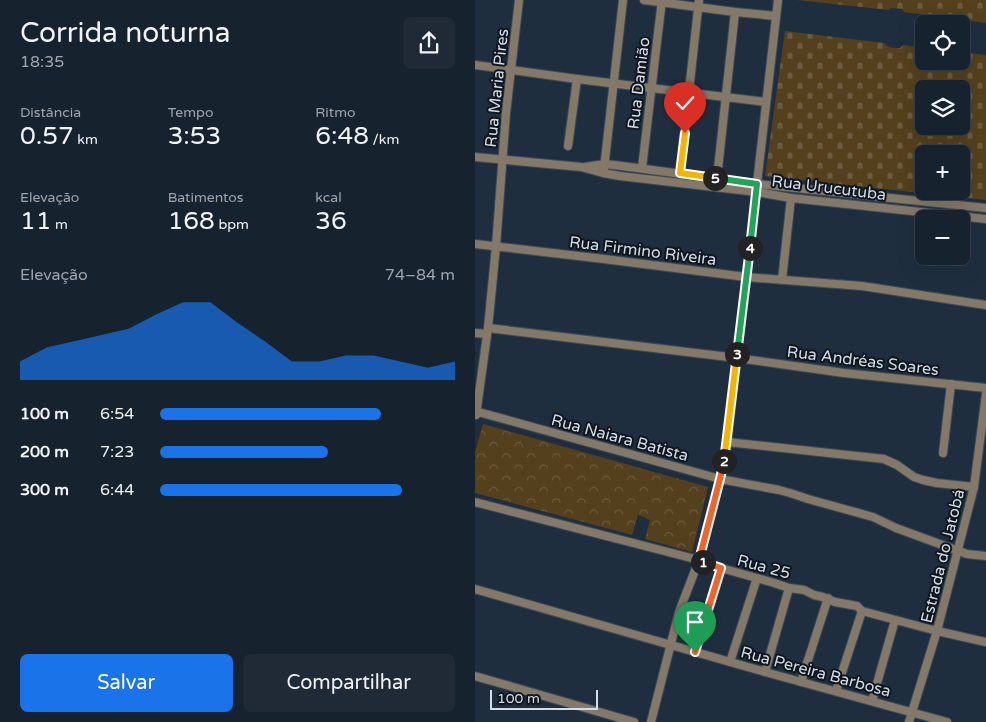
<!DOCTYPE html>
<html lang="pt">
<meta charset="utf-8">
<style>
:root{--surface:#17222f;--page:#202a37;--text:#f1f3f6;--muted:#9ea4aa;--line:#363f4b;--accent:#1a73e8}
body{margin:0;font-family:"Varela Round",sans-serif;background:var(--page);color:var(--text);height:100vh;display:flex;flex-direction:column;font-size:19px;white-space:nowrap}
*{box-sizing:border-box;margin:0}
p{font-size:16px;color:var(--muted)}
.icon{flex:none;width:28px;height:28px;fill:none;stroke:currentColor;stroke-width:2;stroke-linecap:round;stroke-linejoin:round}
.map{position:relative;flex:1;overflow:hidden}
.panel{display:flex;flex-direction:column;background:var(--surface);width:475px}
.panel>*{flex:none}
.tools{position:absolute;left:440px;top:15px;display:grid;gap:10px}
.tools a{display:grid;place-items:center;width:55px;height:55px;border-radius:8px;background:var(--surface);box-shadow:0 5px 20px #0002,0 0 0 1px var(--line);font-size:25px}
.scale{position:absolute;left:15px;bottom:12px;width:108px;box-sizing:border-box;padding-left:5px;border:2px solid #d3dce7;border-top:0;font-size:14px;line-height:18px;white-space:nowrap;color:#d3dce7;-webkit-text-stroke:4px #0f161d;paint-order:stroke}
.pin{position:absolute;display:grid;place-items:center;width:42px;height:42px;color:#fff;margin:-51px -21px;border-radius:50% 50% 50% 0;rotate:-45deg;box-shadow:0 0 5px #0007}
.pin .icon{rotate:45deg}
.km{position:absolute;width:25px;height:25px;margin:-12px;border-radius:50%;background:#222;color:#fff;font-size:14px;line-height:25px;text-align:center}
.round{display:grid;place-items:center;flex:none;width:52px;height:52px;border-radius:8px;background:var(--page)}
.summary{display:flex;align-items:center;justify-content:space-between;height:85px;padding:0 20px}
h1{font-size:28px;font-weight:600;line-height:38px}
.metrics{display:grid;grid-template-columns:repeat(3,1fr);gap:8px;height:85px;padding:5px 20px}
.metrics div{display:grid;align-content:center}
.metrics b{font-size:25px;font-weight:600}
.metrics small{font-size:14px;font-weight:400}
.metrics p{font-size:14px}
.chart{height:140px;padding:10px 20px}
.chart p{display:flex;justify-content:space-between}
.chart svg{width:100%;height:90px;margin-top:5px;fill:var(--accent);opacity:.7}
.primary-button{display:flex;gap:10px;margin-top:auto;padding:10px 20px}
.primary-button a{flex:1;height:58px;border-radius:8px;background:var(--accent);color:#fff;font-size:20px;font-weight:600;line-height:58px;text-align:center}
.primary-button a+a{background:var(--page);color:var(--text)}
ul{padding:0 20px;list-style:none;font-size:16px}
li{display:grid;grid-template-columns:80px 60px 1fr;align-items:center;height:38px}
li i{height:12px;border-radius:6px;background:var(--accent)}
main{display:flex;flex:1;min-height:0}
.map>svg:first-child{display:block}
.forest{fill:url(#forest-crowns)}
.cemetery{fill:url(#cemetery-stones);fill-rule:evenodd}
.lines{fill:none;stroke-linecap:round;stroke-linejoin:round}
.minor-casing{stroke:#3c4a5a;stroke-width:10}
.minor{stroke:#847969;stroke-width:8}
.split-1-casing{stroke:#fff;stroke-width:10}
.split-2-casing{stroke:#fff;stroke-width:10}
.split-3-casing{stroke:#fff;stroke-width:10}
.split-4-casing{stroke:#fff;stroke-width:10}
.split-5-casing{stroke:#fff;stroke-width:10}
.split-6-casing{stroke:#fff;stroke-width:10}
.split-1{stroke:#f0652b;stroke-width:6}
.split-2{stroke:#f0652b;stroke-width:6}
.split-3{stroke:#f5b400;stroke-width:6}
.split-4{stroke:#22a559;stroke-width:6}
.split-5{stroke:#22a559;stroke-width:6}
.split-6{stroke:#f5b400;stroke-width:6}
.labels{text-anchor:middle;stroke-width:4;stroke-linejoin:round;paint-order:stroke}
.street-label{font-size:16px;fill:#d3dce7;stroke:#0f161d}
</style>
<main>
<section class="panel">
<div class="summary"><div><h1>Corrida noturna</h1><p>18:35</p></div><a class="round"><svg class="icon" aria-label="share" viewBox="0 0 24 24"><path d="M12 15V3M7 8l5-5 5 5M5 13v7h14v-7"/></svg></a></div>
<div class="metrics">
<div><p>Distância</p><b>0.57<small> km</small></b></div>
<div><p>Tempo</p><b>3:53</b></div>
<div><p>Ritmo</p><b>6:48<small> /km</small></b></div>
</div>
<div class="metrics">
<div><p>Elevação</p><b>11<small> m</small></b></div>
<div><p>Batimentos</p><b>168<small> bpm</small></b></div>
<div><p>kcal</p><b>36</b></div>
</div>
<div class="chart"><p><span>Elevação</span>74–84 m</p>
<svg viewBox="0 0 160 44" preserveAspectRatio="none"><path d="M0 44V35L10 28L20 25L30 22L40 19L50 12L60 6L70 6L80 16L90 25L100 35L110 35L120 32L130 32L140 35L150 38L160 35V44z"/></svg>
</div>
<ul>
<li><b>100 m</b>6:54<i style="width:75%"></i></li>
<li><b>200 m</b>7:23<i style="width:57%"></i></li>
<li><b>300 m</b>6:44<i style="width:82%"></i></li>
</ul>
<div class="primary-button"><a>Salvar</a><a>Compartilhar</a></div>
</section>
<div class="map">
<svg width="511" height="722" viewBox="0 0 511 722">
<defs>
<pattern id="forest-crowns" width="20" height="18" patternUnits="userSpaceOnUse" patternTransform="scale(1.25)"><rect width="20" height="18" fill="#54401d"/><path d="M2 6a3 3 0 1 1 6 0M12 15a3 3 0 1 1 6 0" fill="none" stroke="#6c5b3e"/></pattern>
<pattern id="cemetery-stones" width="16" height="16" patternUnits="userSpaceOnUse" patternTransform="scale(1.25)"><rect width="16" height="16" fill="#54401d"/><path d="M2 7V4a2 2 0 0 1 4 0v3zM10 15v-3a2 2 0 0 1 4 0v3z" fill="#6c5b3e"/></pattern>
</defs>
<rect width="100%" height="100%" fill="#1f2e3f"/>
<path class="forest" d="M8,424L233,487L217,552L170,539L175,520L163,515L157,535L0,493V452Z"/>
<g class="cemetery">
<path d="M322,0H511V23L429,12L427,9L416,8L414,10Z"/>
<path d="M310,31L409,43C414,48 418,48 425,48L428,45L449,48V61H486V52L511,55V200L290,176ZM449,89H486V126H449ZM449,154H486V191H449Z"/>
</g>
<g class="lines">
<g class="minor-casing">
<g id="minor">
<path d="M169,0L260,12L301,16"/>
<path d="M0,65L102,79L291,102"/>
<path d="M93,146L102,79"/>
<path d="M0,157L106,167L128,173L145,176L282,192L316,198L511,219"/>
<path d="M110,167L130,164L147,166L282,184L511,208"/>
<path d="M167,168L187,0"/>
<path d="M129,169L148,0"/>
<path d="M205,173L224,0"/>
<path d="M242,178L260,12"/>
<path d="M0,244L129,259L271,277L387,286L511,305"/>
<path d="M307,280L316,198"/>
<path d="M13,328L262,358L369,373L511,388"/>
<path d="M0,333L12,334"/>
<path d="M0,411L245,479L304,490L315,493L333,499L398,517L421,528L492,554L511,556"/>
<path d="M1,415L13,328L21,246L31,113L44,0"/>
<path d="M252,442L409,459L422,465L439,477L448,480L462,483L499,487"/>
<path d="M468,453L476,384"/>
<path d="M0,502L224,560L246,568L296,582L314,588L329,590L339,595L348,597L360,602L382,606L387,611L462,631L511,642"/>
<path d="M0,589L290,672L472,722"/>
<path d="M220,652L246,568"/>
<path d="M255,662L282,578"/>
<path d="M290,672L314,588"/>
<path d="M0,676L159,722"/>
<path d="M326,682L353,598"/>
<path d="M361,691L387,611"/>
<path d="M397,701L420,620"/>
<path d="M176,722L204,612L224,560L245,479L252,442L262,358L303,0"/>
<path d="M434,722L462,631L499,487L511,394"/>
</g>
</g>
<use href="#minor" class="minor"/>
</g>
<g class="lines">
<g class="split-1-casing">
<path id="split-1" d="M220,652L246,568L228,562"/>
</g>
<g class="split-2-casing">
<path id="split-2" d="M228,562L224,560L245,479L249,461"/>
</g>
<g class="split-3-casing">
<path id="split-3" d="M249,461L262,354"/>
</g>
<g class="split-4-casing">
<path id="split-4" d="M262,354L275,248"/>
</g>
<g class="split-5-casing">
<path id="split-5" d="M240,178L282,184L275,248"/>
</g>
<g class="split-6-casing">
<path id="split-6" d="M210,133L205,173L240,178"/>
</g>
<use href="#split-1" class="split-1"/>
<use href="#split-2" class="split-2"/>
<use href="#split-3" class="split-3"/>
<use href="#split-4" class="split-4"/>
<use href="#split-5" class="split-5"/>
<use href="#split-6" class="split-6"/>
</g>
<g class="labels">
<g class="street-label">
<text transform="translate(163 83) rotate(-83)" y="6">Rua Damião</text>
<text transform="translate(21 88) rotate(-84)" y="6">Rua Maria Pires</text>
<text transform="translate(354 187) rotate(7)" y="6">Rua Urucutuba</text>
<text transform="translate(168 250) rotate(7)" y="6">Rua Firmino Riveira</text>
<text transform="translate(388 360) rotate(7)" y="6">Rua Andréas Soares</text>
<text transform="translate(145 437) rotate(15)" y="6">Rua Naiara Batista</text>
<text transform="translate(467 556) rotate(-76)" y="6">Estrada do Jatobá</text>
<text transform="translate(289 566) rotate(15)" y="6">Rua 25</text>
<text transform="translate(341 671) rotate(15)" y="6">Rua Pereira Barbosa</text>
</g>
</g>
</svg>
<div class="tools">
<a><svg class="icon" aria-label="locate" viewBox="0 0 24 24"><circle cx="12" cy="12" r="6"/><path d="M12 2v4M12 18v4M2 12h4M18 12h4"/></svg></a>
<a><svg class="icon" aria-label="layers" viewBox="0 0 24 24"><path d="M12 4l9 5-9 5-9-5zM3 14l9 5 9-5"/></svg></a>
<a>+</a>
<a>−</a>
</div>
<div class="scale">100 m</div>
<div class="pin" style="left:220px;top:652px;background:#1e9e55"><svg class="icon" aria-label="arrive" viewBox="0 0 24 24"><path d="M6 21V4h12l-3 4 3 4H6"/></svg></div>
<div class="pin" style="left:210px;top:133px;background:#d93025"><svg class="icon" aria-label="check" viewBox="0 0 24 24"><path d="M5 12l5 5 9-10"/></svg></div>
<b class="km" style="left:228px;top:562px">1</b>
<b class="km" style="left:249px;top:461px">2</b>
<b class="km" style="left:262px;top:354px">3</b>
<b class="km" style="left:275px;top:248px">4</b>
<b class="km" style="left:240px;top:178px">5</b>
</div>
</main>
